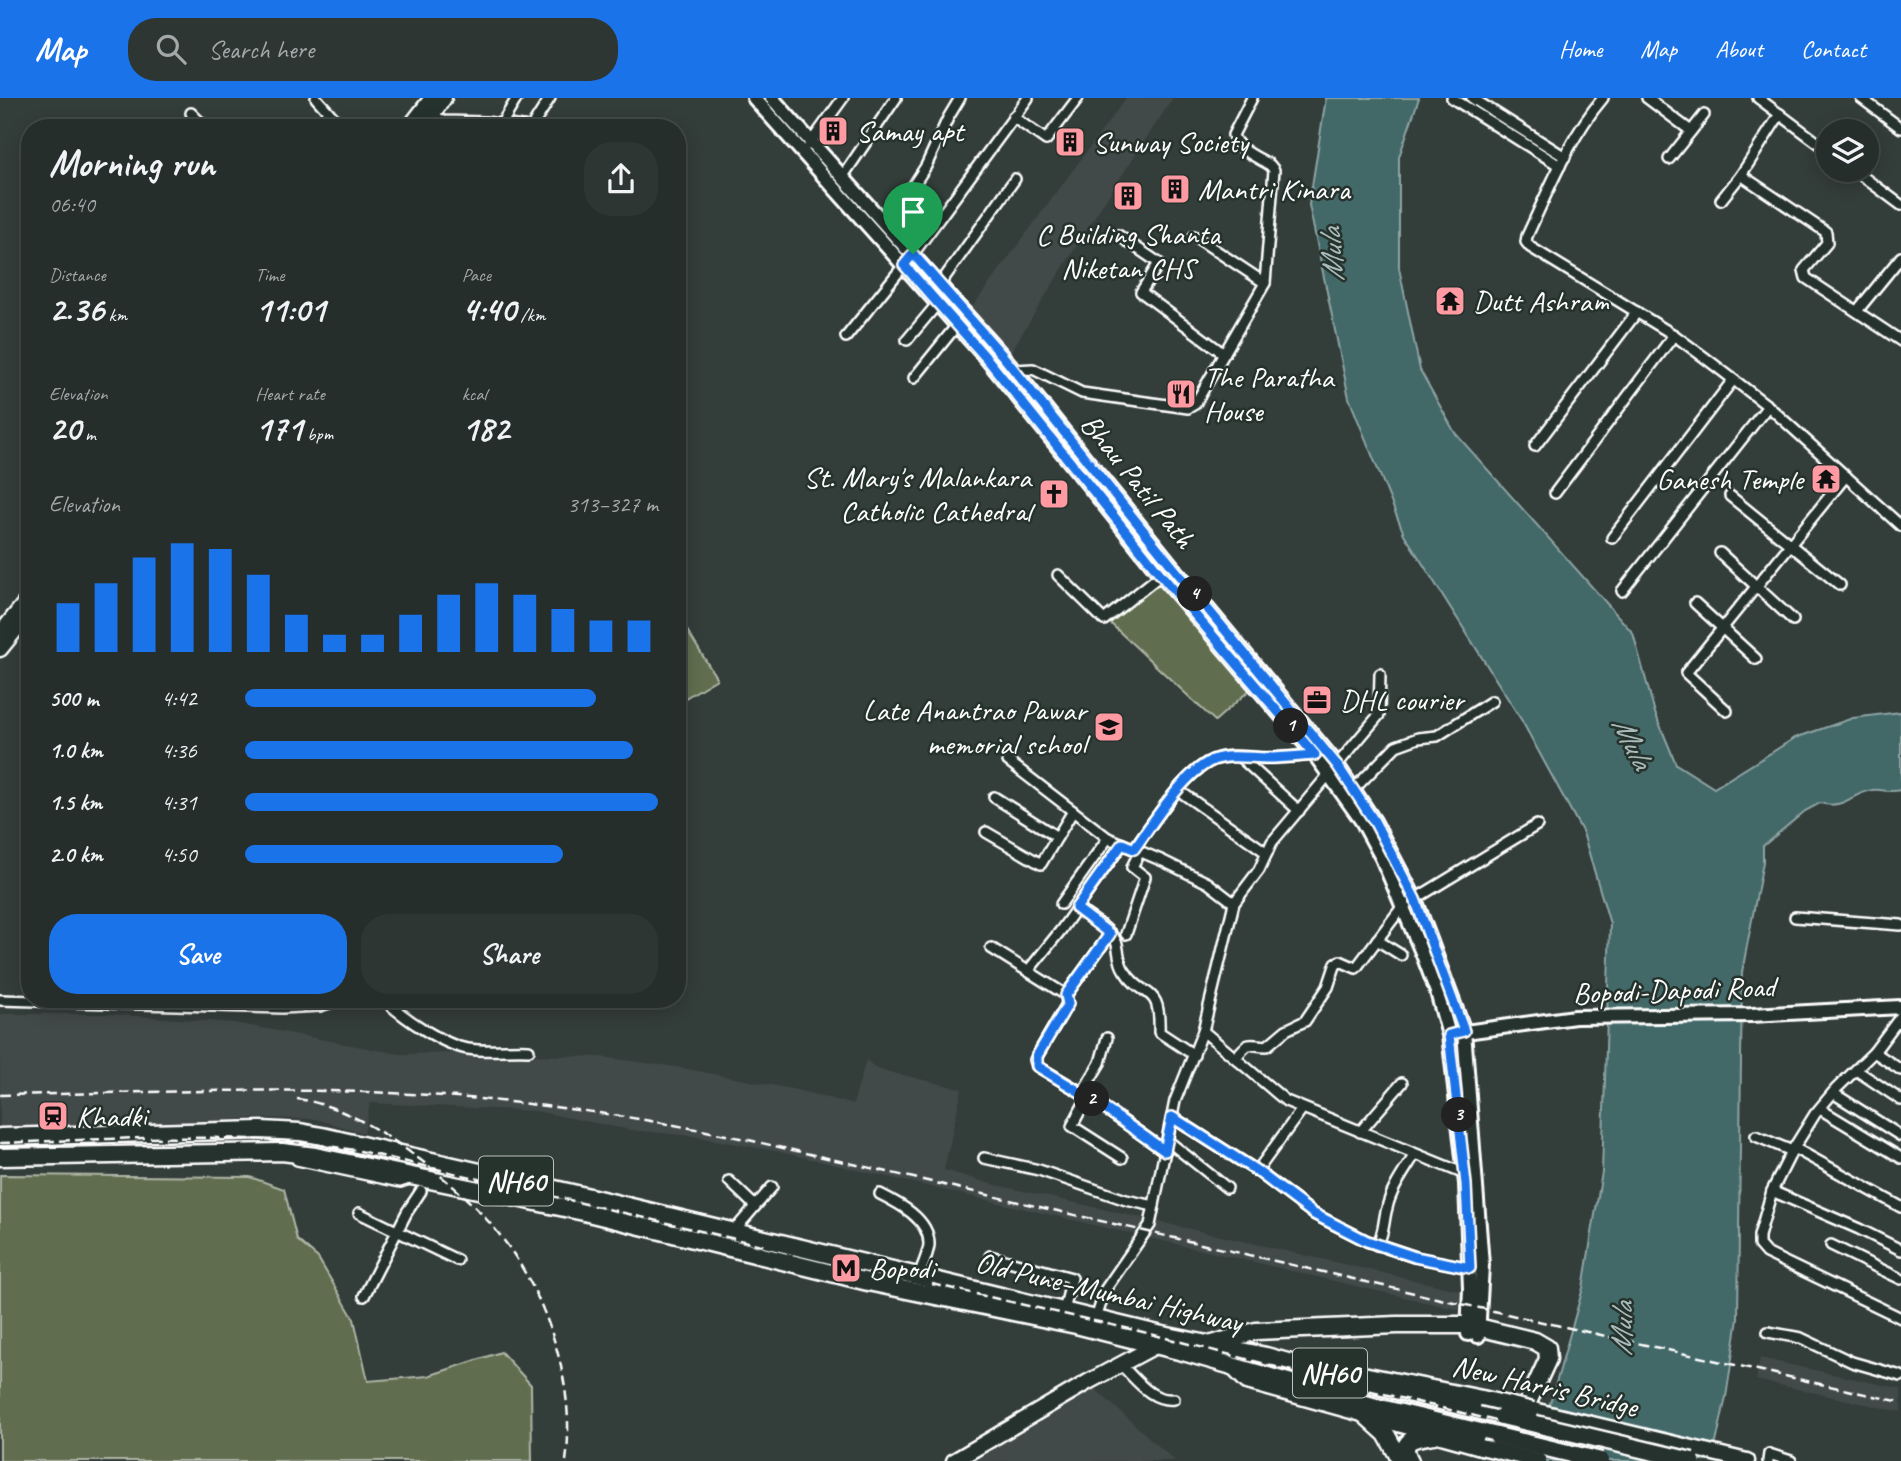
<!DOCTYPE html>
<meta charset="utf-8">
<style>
:root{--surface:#262e2c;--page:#2e3634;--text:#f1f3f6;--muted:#a4a8a9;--line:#424a48;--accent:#1a73e8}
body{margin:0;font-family:Caveat,sans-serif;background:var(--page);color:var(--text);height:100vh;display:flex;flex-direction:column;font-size:26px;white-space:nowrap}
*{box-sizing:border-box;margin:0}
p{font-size:23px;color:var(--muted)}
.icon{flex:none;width:38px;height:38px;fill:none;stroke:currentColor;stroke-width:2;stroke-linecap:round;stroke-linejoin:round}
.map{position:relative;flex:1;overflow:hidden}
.side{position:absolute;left:21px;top:21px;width:665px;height:889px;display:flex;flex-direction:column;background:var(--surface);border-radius:28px;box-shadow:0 4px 18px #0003,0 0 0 2px var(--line)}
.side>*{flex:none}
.tools{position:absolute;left:1816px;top:21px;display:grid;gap:14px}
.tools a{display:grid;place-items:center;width:63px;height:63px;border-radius:50%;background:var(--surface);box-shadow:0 4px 18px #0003,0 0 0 2px var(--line);font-size:35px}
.pin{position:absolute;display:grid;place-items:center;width:60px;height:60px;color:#fff;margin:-72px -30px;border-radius:50% 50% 50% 0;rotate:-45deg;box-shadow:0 0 7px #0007}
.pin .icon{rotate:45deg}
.km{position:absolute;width:35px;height:35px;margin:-18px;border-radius:50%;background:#222;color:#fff;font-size:19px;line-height:35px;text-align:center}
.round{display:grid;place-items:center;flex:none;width:74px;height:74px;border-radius:28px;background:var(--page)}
.summary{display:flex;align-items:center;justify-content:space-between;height:119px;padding:0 28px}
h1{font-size:38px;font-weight:700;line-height:52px}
.metrics{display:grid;grid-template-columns:repeat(3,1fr);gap:10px;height:119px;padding:7px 28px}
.metrics div{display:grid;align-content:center}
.metrics b{font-size:35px;font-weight:700}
.metrics small{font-size:19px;font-weight:400}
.metrics p{font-size:19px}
.chart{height:196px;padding:14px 28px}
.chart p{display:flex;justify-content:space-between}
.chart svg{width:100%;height:126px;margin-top:7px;stroke:var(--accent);stroke-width:6}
.action{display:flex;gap:14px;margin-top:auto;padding:14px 28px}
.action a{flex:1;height:80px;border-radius:28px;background:var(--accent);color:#fff;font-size:28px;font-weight:700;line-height:80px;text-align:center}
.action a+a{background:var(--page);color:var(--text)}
ul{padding:0 28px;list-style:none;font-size:23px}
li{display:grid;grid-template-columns:112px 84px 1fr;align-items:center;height:52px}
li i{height:18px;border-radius:9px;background:var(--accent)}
header{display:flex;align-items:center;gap:42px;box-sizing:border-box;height:98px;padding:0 35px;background:var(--accent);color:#fff}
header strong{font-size:33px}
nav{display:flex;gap:38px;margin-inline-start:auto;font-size:24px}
.search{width:490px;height:63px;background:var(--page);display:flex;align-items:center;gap:18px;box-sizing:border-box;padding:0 24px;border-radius:28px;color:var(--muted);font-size:26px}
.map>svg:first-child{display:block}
.built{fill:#43494a}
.green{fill:#616e4f;stroke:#b0b6a7;stroke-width:2}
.water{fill:#436767;stroke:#8ea4a4;stroke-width:2}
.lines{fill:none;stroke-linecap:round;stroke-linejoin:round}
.street-casing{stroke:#fff;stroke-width:14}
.secondary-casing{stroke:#fff;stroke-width:18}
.primary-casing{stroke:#fff;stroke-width:19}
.highway-casing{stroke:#fff;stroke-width:21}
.street{stroke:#26332d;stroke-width:9}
.secondary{stroke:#26332d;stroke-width:12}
.primary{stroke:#26332d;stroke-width:14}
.highway{stroke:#26332d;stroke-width:16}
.rail{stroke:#fff;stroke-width:2.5;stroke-dasharray:10 5;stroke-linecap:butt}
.primary-bridge-casing{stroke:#fff;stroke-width:19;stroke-linecap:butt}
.highway-bridge-casing{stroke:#fff;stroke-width:21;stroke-linecap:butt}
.primary-bridge{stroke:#26332d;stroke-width:14}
.highway-bridge{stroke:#26332d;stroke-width:16}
.route-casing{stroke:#fff;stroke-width:14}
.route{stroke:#1a73e8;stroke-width:9}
.labels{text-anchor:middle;stroke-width:5;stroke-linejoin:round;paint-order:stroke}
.shield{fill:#26332d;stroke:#bec2c0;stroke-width:2}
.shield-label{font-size:28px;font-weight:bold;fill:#fff}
.poi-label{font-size:30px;fill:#fff;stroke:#26332d;text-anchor:start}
.street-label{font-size:30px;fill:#fff;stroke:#26332d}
.water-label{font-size:32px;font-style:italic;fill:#abb;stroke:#26332d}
</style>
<header>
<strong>Map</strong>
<div class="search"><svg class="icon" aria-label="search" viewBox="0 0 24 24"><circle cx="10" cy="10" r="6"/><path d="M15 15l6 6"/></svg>Search here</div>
<nav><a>Home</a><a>Map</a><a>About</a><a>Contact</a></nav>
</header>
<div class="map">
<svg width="1901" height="1363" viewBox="0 0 1901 1363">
<rect width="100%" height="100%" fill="#333d3a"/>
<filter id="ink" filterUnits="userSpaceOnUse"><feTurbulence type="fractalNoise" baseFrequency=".0143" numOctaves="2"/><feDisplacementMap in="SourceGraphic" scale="14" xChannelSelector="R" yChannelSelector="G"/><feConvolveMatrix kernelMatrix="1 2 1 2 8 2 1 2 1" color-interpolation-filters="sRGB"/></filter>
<g filter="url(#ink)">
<g class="built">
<path d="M1126,0H1173L1097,115L1010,255L970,212Z"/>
<path d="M0,916H109L235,925L399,956L466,955L601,959L677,969L792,991L853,1006L866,962L877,971L962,991L944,1072L988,1085L1462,1193L1459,1212L780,1054L693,1038L630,1032L535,1013L370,1005L364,1035L315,1021L255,1020L167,1026L0,1028Z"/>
<path d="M1760,1260L1901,1291V1314L1756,1282Z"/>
<path d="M1093,1289L1175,1363H970Z"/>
</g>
<g class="green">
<path d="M1160,483L1252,590L1215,623L1109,524Z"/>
<path d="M677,516L717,581L677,605Z"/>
<path d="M124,901H316L239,910Z"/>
<path d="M0,1077L250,1079L284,1091L297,1142L318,1160L354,1221L368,1283L428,1278L501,1254L531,1287L532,1363H0Z"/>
</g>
<path class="water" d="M1326,0H1419L1399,59V170L1420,272L1455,335L1633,535L1655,615L1676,666L1714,690L1795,640L1853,620L1901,614V692C1887,695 1884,691 1873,692C1851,695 1845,712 1820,705L1805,713L1763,748V764L1742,874L1738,1221L1726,1299L1712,1363H1531L1553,1296L1583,1190L1602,1074L1610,826L1583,735L1522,623L1404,436L1349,300L1309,107Z"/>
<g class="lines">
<g class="street-casing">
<g id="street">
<path d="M316,0L343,30"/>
<path d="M1452,0L1560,68"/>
<path d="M1472,0L1565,59"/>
<path d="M1603,0C1569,40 1549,91 1527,138L1526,144L1530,149L1674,237L1704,259L1768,308L1901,428"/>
<path d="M1647,0L1691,33"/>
<path d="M1758,0L1829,53"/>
<path d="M1861,0L1901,30"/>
<path d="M191,15L206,30"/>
<path d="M432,16L443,23L486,24L530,30"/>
<path d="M1013,19L1046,42L1078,0"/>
<path d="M502,25L517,0"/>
<path d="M531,30L550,0"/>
<path d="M809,47L843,0"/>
<path d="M1669,61L1704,17"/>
<path d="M1854,72L1901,107"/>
<path d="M1741,77L1826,134L1827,145L1804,172L1806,180L1901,243"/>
<path d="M843,78L896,0"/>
<path d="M1721,102L1741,77L1780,16"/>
<path d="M882,122L911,91L926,68L948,20L960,0"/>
<path d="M1118,137L1159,165L1141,194L1224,256"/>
<path d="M1194,138L1265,185"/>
<path d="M940,186L1015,81"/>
<path d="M1857,213L1901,159"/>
<path d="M846,239L913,156L1028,0"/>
<path d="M907,242L938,205"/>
<path d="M914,280L957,227"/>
<path d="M1004,282L1015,272L1033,271L1082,295L1188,310L1195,306L1265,185L1274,72L1270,67C1259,60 1236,51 1233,37L1252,0"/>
<path d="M1535,348L1637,214"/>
<path d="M1555,395L1674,237"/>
<path d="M1730,398L1840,487"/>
<path d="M1612,440L1733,282"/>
<path d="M1720,455L1793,522"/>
<path d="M1058,477L1104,522L1172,468"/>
<path d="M1622,493L1768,308"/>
<path d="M1695,505L1756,561"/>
<path d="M1727,613L1686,575L1846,378"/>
<path d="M1240,659L1299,713"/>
<path d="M1008,663L1108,740L1163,763L1208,785L1234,805"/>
<path d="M1178,692L1267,755"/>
<path d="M1353,692L1396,648L1418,640L1437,638L1492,603"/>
<path d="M994,699L1057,739"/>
<path d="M986,734L1041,766L1073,713"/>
<path d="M1134,751C1152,726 1184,674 1213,662C1230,655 1249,660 1267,660C1283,660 1299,658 1315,657"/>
<path d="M1061,806L1108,740"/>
<path d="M1076,810C1088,819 1112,831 1117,846C1119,855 1119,865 1124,872C1143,903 1161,884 1159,934L1194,957"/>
<path d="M1795,819L1901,827"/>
<path d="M1126,836L1145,779L1132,769L1140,753"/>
<path d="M1377,842L1401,857"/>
<path d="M991,850L1066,897L1110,836"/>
<path d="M1028,873L1061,832L1122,746"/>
<path d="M1066,897L1067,906L1037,958L1035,962L1037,968L1088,998L1165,1053"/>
<path d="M384,901C402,919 443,947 468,951C487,954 509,951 529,952"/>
<path d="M0,902L282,910L320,908L341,901"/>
<path d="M1901,918L1874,954L1836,991L1815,1016L1792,1053L1772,1093L1759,1138V1147L1766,1155L1901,1220"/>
<path d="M1203,933L1286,1003L1465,1076"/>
<path d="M1874,954L1901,972"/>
<path d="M1236,959C1251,942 1246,947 1267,948L1286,932L1305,923L1328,889L1336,865L1340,863L1356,870L1402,809L1537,727"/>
<path d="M1856,972L1901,1002"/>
<path d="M1082,995L1100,965L1107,940"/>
<path d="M1833,995L1901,1038"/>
<path d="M1088,998L1072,1028L1122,1060"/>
<path d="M1820,1011L1901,1060"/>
<path d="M1172,1019L1257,1073L1314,1116L1367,1143L1415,1159L1470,1170"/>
<path d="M1360,1034L1402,985"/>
<path d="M1756,1038L1792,1053"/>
<path d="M1168,1043L1227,1090"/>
<path d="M1794,1050L1901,1109"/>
<path d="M984,1060L1039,1072L1126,1102L1154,1108"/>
<path d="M297,1062L400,1084L412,1080"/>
<path d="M1257,1073L1302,1011"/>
<path d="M729,1083L755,1108"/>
<path d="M1772,1093L1859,1131L1901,1152"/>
<path d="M880,1096C898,1105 930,1121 929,1147C928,1157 922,1169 918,1179"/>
<path d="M359,1115L457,1162"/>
<path d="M733,1134L772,1089"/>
<path d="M1377,1147C1385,1134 1383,1123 1387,1110C1391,1091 1405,1073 1415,1056"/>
<path d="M1831,1147L1901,1181"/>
<path d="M990,1158L1072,1180L1064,1213"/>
<path d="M364,1198L407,1114L421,1093"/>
<path d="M1095,1224L1105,1192L1150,1127L1175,1003L1203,933L1234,805L1259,772L1272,744L1379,617L1380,576"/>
<path d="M1768,1234L1801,1240L1852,1264L1901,1278"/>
<path d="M1121,1267C1136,1281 1151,1304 1174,1301"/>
<path d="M1768,1363L1769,1356L1791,1363"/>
</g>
</g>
<g class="secondary-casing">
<g id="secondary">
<path d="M754,0L988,262L1161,477L1315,657L1362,723L1382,760L1423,857L1437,894L1449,937L1466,1086L1470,1190L1468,1236"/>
<path d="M772,0L1002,257L1172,468L1335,664L1374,723L1415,801L1464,933L1482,1167L1478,1238"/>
<path d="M1458,935L1575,919L1751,917L1901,909"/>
</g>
</g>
<g class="primary-casing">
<g id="primary">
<path d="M409,30L432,0"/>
<path d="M422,30L444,0"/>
<path d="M0,536L30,499"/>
<path d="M0,551L30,514"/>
<path d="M1231,1268L1247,1284L1481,1349"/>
<path d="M1342,1275H1358L1482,1300"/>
<path d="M1533,1312L1747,1363"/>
<path d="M954,1363L1088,1284L1157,1247L1159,1241"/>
</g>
</g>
<g class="highway-casing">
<g id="highway">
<path d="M0,1039L261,1032L300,1034L322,1038L594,1100L1158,1236L1266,1258L1346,1280L1502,1318"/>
<path d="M0,1059L282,1054L315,1058L584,1114L868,1184L1076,1227L1183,1254L1376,1309L1497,1338"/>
<path d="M1213,1246L1256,1233L1397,1227H1470L1535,1243L1547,1250L1548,1261L1529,1302L1514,1353"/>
<path d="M1365,1317L1386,1336L1401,1363"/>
<path d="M1410,1363C1398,1340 1416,1340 1434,1337"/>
</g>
</g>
<use href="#street" class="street"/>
<use href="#secondary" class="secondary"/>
<use href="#primary" class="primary"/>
<use href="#highway" class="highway"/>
<g class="rail">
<path d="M0,997C152,995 305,987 457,999C552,1007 647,1020 740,1040L1462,1206L1901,1304"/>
<path d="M297,1001C337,1006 375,1029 407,1052C436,1073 464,1096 487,1122C543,1183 577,1281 566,1363"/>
<path d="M0,1045C120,1041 242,1032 360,1053L765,1148"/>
<path d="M932,1186L1143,1234L1330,1283L1662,1363"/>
</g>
<g class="primary-bridge-casing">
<g id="primary-bridge">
<path d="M1482,1300L1533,1312"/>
<path d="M1481,1349L1539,1363"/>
</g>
</g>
<g class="highway-bridge-casing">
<g id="highway-bridge">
<path d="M1502,1318L1692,1363"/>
<path d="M1497,1338L1601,1363"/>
</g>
</g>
<use href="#primary-bridge" class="primary-bridge"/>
<use href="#highway-bridge" class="highway-bridge"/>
</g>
</g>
<g class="lines" filter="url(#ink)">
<g class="route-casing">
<path id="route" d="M913,156L1002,257L1172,468L1337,667L1374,723L1415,801L1464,933L1449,937L1466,1086L1470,1170L1415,1159L1367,1143L1314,1116L1257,1073L1172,1019L1165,1053L1088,999L1037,968V958L1068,906L1066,897L1110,836L1076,810L1122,746L1134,751C1152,726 1184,674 1213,662C1230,656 1249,660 1267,660C1283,660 1299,658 1315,657L1161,477L988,262L904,167Z"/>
</g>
<use href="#route" class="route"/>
</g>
<defs>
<g id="building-square" transform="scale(1.575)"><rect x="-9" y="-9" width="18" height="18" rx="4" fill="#ff9aa2" stroke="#26332d"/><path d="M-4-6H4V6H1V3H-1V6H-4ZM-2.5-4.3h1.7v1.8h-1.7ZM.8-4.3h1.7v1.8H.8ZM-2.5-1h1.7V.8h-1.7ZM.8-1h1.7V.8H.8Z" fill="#111"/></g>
<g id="temple-square" transform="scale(1.575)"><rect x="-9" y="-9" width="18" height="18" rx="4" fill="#ff9aa2" stroke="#26332d"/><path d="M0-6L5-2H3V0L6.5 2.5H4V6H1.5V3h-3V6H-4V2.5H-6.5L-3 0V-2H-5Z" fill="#111"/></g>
<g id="restaurant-square" transform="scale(1.575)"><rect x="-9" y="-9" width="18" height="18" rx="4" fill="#ff9aa2" stroke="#26332d"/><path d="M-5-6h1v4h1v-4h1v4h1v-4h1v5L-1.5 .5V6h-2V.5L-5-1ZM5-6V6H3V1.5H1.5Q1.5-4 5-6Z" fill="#111"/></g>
<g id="church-square" transform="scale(1.575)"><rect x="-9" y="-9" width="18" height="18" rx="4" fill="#ff9aa2" stroke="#26332d"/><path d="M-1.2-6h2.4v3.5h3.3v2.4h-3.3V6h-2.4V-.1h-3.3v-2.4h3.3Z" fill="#111"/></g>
<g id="office-square" transform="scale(1.575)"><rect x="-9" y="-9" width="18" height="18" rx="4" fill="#ff9aa2" stroke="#26332d"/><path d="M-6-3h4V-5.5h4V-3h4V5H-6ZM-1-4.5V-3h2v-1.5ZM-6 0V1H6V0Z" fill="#111"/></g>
<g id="school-square" transform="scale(1.575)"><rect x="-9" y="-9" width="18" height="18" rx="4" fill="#ff9aa2" stroke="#26332d"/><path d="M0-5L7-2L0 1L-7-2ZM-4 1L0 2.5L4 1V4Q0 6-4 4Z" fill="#111"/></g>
<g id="station-square" transform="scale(1.575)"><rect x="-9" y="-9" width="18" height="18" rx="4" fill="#ff9aa2" stroke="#26332d"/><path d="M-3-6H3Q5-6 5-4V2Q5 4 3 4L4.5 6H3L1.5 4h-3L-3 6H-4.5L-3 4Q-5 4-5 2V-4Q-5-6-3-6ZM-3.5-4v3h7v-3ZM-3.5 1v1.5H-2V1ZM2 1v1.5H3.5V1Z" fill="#111"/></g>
<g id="metro-square" transform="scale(1.575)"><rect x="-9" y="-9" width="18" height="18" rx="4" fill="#ff9aa2" stroke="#26332d"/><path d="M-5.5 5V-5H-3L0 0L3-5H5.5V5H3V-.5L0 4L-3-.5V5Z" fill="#111"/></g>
</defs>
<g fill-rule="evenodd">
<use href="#building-square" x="833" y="33"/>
<use href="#building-square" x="1070" y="44"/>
<use href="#building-square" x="1175" y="91"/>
<use href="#building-square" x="1128" y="98"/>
<use href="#temple-square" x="1450" y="203"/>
<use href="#restaurant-square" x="1181" y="296"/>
<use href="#temple-square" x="1826" y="381"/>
<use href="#church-square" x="1054" y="396"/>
<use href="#office-square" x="1317" y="602"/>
<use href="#school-square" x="1109" y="629"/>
<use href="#station-square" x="53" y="1018"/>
<use href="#metro-square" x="846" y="1170"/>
</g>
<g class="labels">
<g class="shield">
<rect x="479" y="1058.5" width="74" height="49" rx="5"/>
<rect x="1293" y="1250.5" width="74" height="49" rx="5"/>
</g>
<g class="shield-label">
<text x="516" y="1093">NH60</text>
<text x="1330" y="1285">NH60</text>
</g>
<g class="poi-label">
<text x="856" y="43">Samay apt</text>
<text x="1093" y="54">Sunway Society</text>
<text x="1198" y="101">Mantri Kinara</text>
<text x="1128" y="146" text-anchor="middle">C Building Shanta<tspan x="1128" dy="34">Niketan CHS</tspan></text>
<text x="1473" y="213">Dutt Ashram</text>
<text x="1204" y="289">The Paratha<tspan x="1204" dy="34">House</tspan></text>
<text x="1031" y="389" text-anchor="end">St. Mary's Malankara<tspan x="1031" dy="34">Catholic Cathedral</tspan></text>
<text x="1803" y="391" text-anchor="end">Ganesh Temple</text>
<text x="1340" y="612">DHL courier</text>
<text x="1086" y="622" text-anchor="end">Late Anantrao Pawar<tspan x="1086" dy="34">memorial school</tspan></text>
<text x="76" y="1028">Khadki</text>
<text x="869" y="1180">Bopodi</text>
</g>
<g class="street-label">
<text transform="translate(1138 383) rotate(51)" y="10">Bhau Patil Path</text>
<text transform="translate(1674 892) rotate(-2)" y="10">Bopodi-Dapodi Road</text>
<text transform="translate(1109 1194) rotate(13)" y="10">Old Pune–Mumbai Highway</text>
<text transform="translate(1545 1288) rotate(13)" y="10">New Harris Bridge</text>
</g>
<g class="water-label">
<text transform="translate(1331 157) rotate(-93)" y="11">Mula</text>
<text transform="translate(1633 644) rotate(64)" y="11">Mula</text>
<text transform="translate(1621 1231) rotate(-88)" y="11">Mula</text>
</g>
</g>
</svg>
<div class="tools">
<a><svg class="icon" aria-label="layers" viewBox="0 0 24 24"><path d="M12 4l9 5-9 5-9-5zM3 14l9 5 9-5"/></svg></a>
</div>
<div class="pin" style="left:913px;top:156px;background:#1e9e55"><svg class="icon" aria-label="arrive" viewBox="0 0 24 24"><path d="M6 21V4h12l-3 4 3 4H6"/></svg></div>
<b class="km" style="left:1291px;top:628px">1</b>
<b class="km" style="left:1092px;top:1001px">2</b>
<b class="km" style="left:1459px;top:1017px">3</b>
<b class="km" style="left:1195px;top:496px">4</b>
<section class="side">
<div class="summary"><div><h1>Morning run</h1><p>06:40</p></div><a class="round"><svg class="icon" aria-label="share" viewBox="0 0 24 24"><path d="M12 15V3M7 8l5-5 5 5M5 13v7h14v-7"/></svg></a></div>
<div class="metrics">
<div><p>Distance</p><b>2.36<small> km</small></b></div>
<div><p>Time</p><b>11:01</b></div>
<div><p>Pace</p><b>4:40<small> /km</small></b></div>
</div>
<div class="metrics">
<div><p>Elevation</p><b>20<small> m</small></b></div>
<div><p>Heart rate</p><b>171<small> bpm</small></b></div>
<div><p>kcal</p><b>182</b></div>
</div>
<div class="chart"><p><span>Elevation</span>313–327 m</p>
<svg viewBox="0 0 160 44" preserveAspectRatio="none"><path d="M5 44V27M15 44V20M25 44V11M35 44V6M45 44V8M55 44V17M65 44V31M75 44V38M85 44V38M95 44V31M105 44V24M115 44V20M125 44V24M135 44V29M145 44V33M155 44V33"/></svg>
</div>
<ul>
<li><b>500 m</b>4:42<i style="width:85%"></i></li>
<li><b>1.0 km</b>4:36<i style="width:94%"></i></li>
<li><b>1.5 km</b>4:31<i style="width:100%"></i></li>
<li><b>2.0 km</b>4:50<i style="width:77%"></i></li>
</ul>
<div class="action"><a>Save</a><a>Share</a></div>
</section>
</div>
